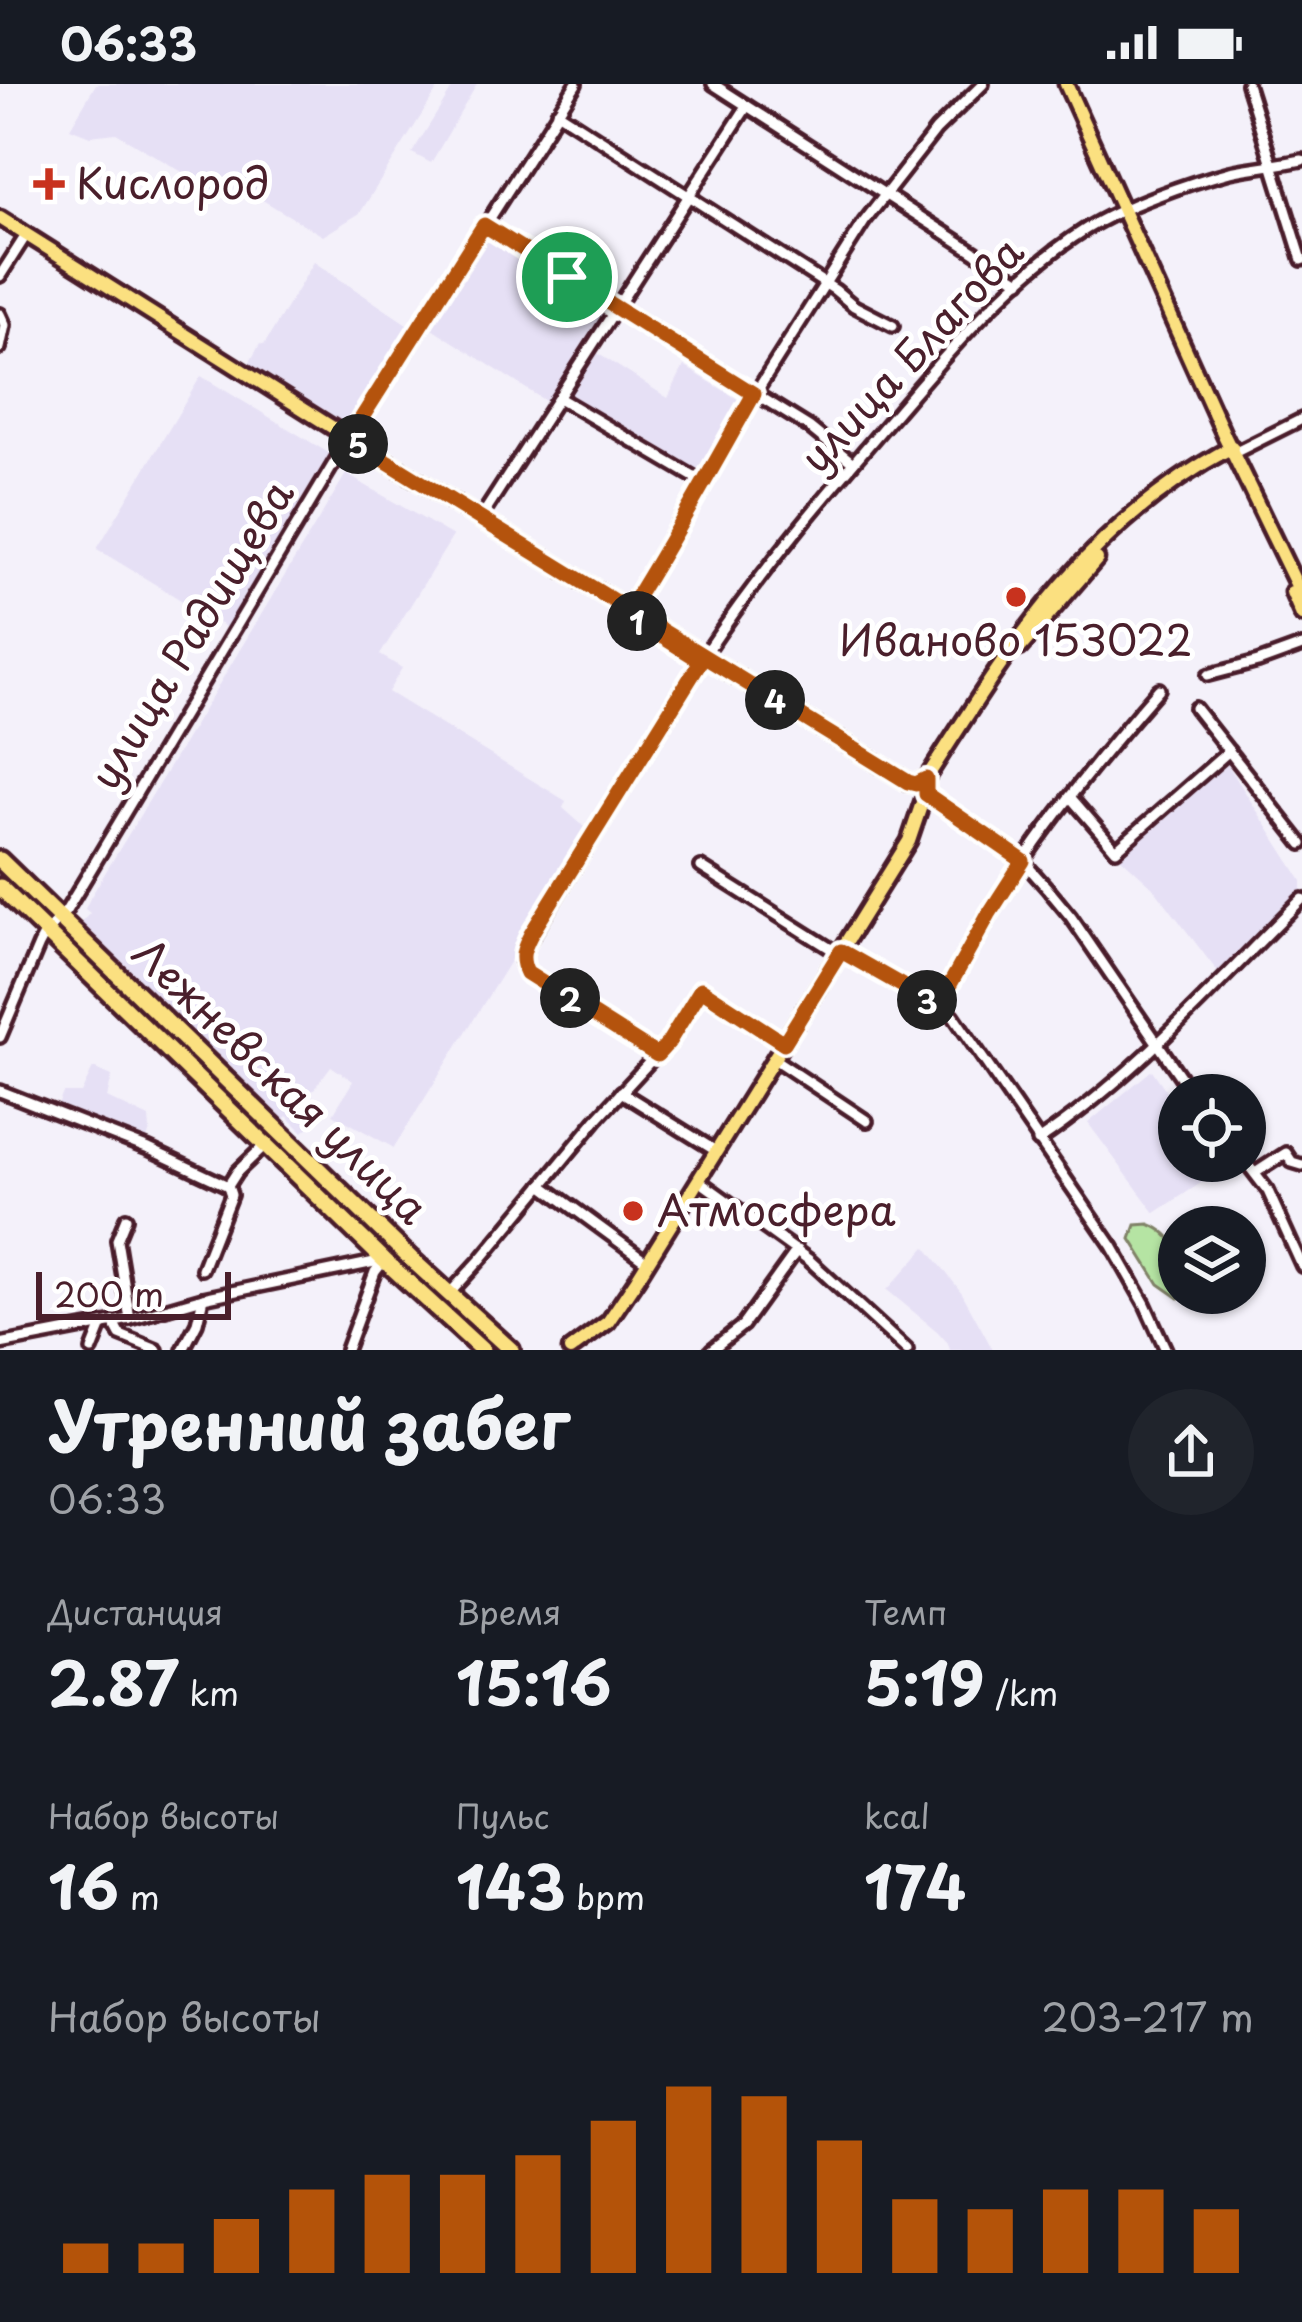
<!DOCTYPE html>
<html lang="ru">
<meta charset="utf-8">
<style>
:root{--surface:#171b24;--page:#20242c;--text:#f1f3f6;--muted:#9ea1a6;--accent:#b45309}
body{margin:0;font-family:"Playpen Sans",sans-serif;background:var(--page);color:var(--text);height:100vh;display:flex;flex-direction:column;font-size:45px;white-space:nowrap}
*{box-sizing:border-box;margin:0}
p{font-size:39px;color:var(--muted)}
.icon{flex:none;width:66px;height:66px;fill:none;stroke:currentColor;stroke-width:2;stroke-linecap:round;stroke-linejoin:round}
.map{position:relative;height:1266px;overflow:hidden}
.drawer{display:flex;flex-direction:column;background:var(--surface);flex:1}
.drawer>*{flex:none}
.controls{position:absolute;left:1158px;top:990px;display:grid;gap:24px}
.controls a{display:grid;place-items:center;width:108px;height:108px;border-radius:50%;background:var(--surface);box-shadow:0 3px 9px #0004;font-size:60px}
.scale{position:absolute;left:36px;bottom:30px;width:195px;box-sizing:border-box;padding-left:12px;border:6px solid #4a1f2b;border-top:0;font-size:33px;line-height:42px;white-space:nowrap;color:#4a1f2b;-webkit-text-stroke:9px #fff;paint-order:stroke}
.pin{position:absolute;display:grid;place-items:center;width:102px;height:102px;color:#fff;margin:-51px;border:6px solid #fff;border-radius:50%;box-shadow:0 3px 12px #0007}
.km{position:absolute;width:60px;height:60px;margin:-30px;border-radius:50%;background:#222;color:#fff;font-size:33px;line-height:60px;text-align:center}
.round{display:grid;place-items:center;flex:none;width:126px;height:126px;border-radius:63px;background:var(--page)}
.headline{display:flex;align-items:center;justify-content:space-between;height:204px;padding:0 48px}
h1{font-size:66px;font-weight:700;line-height:90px}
.stats{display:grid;grid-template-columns:repeat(3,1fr);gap:18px;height:204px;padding:12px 48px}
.stats div{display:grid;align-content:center}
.stats b{font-size:60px;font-weight:700}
.stats small{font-size:33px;font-weight:400}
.stats p{font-size:33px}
.chart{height:336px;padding:24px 48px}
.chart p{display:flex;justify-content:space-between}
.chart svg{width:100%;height:216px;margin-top:12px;stroke:var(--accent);stroke-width:6}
.status{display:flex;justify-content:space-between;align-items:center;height:84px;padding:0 60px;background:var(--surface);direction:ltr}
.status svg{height:33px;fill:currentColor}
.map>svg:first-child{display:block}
.built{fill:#e6e0f5}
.green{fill:#b5e4a3;stroke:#808267;stroke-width:3}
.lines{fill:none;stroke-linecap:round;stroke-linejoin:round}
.minor-casing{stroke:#4a1f2b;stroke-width:18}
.major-casing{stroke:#4a1f2b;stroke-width:21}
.highway-casing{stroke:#4a1f2b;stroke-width:24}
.minor{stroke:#fff;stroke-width:9}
.major{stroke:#fbe080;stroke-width:12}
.highway{stroke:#fbe080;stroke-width:15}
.route-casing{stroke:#fff;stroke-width:24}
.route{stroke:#b45309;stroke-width:15}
.poi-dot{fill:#c8321e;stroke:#fff;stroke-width:4.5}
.labels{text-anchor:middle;stroke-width:10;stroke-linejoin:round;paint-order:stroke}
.poi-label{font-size:42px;fill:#4a1f2b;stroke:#fff;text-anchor:start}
.street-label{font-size:42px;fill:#4a1f2b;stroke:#fff}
</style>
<div class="status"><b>06:33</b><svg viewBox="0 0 49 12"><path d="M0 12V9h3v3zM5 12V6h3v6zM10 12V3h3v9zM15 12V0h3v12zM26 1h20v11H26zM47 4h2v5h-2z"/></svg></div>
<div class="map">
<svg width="1302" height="1266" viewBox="0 0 1302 1266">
<rect width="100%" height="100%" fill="#f4f1fa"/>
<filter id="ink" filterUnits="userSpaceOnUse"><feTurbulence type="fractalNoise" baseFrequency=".00833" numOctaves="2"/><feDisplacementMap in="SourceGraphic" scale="24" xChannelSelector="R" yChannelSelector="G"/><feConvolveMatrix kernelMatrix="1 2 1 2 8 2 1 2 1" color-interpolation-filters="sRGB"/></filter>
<g filter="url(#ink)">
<g class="built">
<path d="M96,0H441L360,129L323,152L222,92L213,106L116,49L90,52L70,44Z"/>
<path d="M455,0H477L431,79L412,69Z"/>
<path d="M481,150L609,230L550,320L424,239Z"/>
<path d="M314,178L410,242L344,347L246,285L260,260L264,261Z"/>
<path d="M597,269L668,314L684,282L744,319L700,392L568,315Z"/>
<path d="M201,292L332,371L227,544L97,465Z"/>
<path d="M346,390L453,452L380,571L402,584L388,608L566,717L563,724L590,748L394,1064L333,1030L353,997L331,982L311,1009L323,1030L303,1048L287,1032L281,1038L80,840L90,829L85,825L90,814Z"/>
<path d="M1220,669L1302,797V807L1220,891L1154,804L1120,773Z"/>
<path d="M93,984L112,992L107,1014L149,1034L150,1046L146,1058L56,1026L63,1009H81Z"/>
<path d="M1152,986L1179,1025V1077H1215L1221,1086L1155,1129L1088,1039Z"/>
<path d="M926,1163L962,1209L993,1266H950L948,1259L937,1247L887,1206Z"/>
</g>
<path class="green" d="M1149,1140C1183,1153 1179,1179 1179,1209H1187L1179,1214L1159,1200L1131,1155L1136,1141Z"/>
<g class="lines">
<g class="minor-casing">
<g id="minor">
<path d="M713,0L1020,197"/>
<path d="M1247,0L1302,176"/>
<path d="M557,28L835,206L854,222L893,242"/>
<path d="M484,141L809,343L853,379"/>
<path d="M0,192L23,156"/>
<path d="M0,230L5,241L0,264"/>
<path d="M559,314L704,399"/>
<path d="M349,354L576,0"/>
<path d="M1232,370L1302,335"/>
<path d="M480,435L747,22"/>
<path d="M628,526L755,310L864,138L936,46L983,0"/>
<path d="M704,572C762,485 828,408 896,329C951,265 1014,190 1086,145C1123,122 1188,99 1230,88C1253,83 1278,81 1302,76"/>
<path d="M1208,591L1258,578L1302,562"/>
<path d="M1195,624L1302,760"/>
<path d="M925,710L1023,777L1047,804L1071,833L1193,1011"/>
<path d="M1071,714L1116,766L1229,667"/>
<path d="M701,783L839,870"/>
<path d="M841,867L953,931L1112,1162L1145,1220L1166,1266"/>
<path d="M938,922C964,876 988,830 1017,786C1059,723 1109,662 1159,605"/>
<path d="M0,953L39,861L46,848L66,827L346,359"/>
<path d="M657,971L527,889L522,880V869L701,577"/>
<path d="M774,975L867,1037"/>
<path d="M0,1007L149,1065L228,1102"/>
<path d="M621,1008L716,1067"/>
<path d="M1038,1057C1137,991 1218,898 1302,815"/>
<path d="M1245,1077L1268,1107L1302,1182"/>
<path d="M1255,1089L1286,1069L1292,1078L1302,1081"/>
<path d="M698,1096L809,1176L907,1266"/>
<path d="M542,1101L647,1178"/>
<path d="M126,1134L117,1156L130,1235"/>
<path d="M202,1185L231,1111L228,1102L237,1088L266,1060"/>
<path d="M449,1210L482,1174L596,1036L667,959L702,905L784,959"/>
<path d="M113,1238L120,1251L157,1266"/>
<path d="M0,1260L130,1235L203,1214L384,1176"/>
<path d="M92,1266L102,1241"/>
<path d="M183,1266L197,1239L203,1214"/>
<path d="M346,1266L375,1188L385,1175"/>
<path d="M711,1266L743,1241L797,1166"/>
</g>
</g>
<g class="major-casing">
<g id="major">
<path d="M1066,0L1225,353L1302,512"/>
<path d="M0,134L349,354L908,698L915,700L926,695"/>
<path d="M1292,508L1302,531"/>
<path d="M1020,564L1097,475"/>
<path d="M570,1266L608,1238L637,1195L909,757L925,710L926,695C1013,559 1084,442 1232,363"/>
</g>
</g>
<g class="highway-casing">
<g id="highway">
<path d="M0,776L411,1175L511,1266"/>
<path d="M0,803L384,1176L482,1266"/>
</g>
</g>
<use href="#minor" class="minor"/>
<use href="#major" class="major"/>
<use href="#highway" class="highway"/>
</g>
</g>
<g class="lines" filter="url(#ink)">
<g class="route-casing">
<path id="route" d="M567,193L754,310C712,384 671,459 626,530L701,577L531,850C524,864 519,873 527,889L657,971L668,959L701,905L784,959L841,867L938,922L989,830L1023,777L926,710V695L916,700L908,698C722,583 536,468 349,354L484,141L567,193"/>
</g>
<use href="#route" class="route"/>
</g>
<g class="poi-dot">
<path d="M43 82h12v12h12v12h-12v12h-12v-12h-12v-12h12z"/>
<circle cx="1016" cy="513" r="12"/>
<circle cx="633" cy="1127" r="12"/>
</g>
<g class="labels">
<g class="poi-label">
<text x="76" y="115">Кислород</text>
<text x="1016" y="572" text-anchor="middle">Иваново 153022</text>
<text x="657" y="1142">Атмосфера</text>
</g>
<g class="street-label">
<text transform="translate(912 271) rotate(-47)" y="15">улица Благова</text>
<text transform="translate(192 551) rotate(-59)" y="15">улица Радищева</text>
<text transform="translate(280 997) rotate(44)" y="15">Лежневская улица</text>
</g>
</g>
</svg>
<div class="controls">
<a><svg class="icon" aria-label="locate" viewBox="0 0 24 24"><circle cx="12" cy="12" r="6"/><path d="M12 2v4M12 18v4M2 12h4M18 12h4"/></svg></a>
<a><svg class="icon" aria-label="layers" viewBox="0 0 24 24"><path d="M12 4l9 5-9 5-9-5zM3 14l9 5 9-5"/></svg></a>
</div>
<div class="scale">200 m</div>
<div class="pin" style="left:567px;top:193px;background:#1e9e55"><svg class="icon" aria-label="arrive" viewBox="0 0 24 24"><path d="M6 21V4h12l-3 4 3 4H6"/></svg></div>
<b class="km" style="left:637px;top:537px">1</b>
<b class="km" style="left:570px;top:914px">2</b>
<b class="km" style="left:927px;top:916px">3</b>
<b class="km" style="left:775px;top:616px">4</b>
<b class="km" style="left:358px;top:360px">5</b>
</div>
<section class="drawer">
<div class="headline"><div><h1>Утренний забег</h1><p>06:33</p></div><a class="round"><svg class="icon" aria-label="share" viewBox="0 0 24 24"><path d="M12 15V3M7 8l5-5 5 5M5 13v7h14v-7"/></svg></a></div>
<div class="stats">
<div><p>Дистанция</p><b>2.87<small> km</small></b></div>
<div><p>Время</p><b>15:16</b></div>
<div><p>Темп</p><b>5:19<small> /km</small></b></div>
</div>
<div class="stats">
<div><p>Набор высоты</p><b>16<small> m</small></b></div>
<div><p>Пульс</p><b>143<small> bpm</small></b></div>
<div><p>kcal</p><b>174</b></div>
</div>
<div class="chart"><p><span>Набор высоты</span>203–217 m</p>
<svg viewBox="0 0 160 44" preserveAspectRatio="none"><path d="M5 44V38M15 44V38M25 44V33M35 44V27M45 44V24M55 44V24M65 44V20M75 44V13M85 44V6M95 44V8M105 44V17M115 44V29M125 44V31M135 44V27M145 44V27M155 44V31"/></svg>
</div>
</section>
